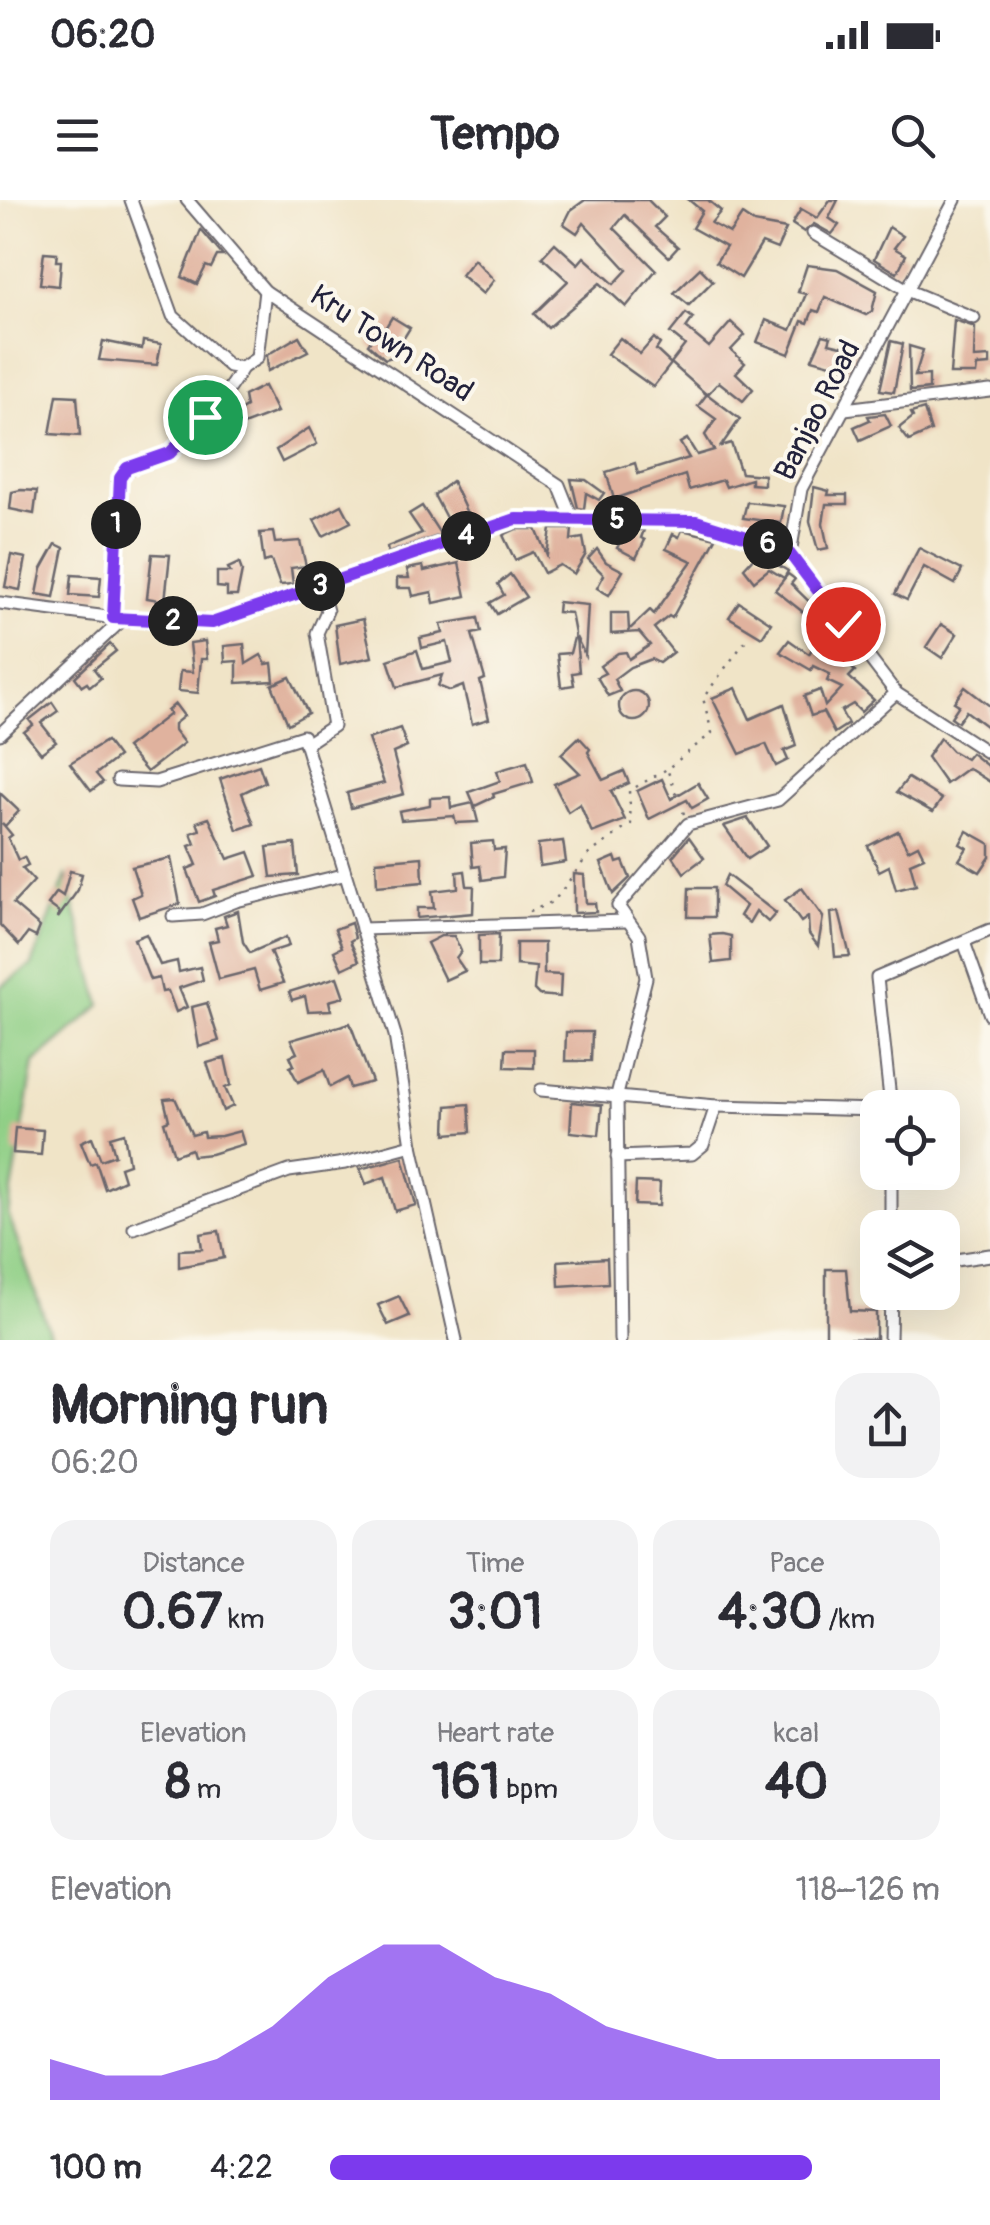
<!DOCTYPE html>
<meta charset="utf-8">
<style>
:root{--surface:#fff;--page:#f2f2f3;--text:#2b2b33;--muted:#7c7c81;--accent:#7c3aed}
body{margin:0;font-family:Pangolin,sans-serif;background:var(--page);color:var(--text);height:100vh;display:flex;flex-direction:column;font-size:38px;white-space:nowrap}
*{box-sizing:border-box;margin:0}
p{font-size:32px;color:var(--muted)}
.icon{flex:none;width:55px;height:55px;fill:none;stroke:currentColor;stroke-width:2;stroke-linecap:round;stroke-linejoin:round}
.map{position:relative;height:1140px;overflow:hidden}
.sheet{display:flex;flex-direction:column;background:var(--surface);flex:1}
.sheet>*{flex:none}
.fabs{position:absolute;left:860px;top:890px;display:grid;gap:20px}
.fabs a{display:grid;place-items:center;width:100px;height:100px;border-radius:20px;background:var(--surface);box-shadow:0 10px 40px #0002;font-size:50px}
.pin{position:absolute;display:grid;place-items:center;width:85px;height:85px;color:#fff;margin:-42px;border:5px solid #fff;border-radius:50%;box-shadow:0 2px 10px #0007}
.km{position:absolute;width:50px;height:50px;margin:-25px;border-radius:50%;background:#222;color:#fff;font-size:28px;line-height:50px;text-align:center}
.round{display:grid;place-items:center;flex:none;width:105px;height:105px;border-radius:30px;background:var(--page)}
.summary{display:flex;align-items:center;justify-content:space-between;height:170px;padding:0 50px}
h1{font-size:55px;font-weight:700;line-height:75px}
.figures{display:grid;grid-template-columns:repeat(3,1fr);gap:15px;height:170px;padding:10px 50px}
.figures div{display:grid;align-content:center;border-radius:25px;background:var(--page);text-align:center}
.figures b{font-size:50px;font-weight:700}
.figures small{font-size:28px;font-weight:400}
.figures p{font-size:28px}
.chart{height:280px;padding:20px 50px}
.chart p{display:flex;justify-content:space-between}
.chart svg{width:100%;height:180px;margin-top:10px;fill:var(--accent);opacity:.7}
ul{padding:0 50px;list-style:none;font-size:32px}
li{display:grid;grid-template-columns:160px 120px 1fr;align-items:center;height:75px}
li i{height:25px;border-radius:12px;background:var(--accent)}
.status{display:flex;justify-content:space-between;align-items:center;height:70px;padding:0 50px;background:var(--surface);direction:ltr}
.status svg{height:28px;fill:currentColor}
header{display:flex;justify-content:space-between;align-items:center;height:130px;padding:0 50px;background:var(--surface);font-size:45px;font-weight:700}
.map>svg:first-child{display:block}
.green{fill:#90cf86;stroke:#597860;stroke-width:2.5}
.building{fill:#e0b29e}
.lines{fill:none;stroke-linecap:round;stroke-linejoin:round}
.minor-casing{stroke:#6a666c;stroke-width:15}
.path{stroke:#6a666c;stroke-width:2.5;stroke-dasharray:2.5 8;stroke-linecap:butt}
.minor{stroke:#fff;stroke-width:11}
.route-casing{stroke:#fff;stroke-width:20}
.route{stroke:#7c3aed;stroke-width:12}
.labels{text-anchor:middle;stroke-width:8;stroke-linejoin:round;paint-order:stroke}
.street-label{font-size:30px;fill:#22223b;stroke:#fbf7ec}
</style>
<div class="status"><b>06:20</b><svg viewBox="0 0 49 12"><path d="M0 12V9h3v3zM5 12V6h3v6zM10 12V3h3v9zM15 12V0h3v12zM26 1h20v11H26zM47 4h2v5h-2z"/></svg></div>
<header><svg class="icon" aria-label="menu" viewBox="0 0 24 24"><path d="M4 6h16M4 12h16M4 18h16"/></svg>Tempo<svg class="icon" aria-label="search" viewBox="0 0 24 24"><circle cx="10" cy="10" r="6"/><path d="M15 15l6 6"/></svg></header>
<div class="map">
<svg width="990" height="1140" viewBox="0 0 990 1140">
<rect width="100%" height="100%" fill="#fbf7ec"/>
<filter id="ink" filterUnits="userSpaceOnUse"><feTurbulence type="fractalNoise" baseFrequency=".01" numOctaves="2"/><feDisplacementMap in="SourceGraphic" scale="20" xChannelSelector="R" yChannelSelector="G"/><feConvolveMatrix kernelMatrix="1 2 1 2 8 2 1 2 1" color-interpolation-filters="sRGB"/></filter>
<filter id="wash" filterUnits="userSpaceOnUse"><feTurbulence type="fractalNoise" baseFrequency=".0048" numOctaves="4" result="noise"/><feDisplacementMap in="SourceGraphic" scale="40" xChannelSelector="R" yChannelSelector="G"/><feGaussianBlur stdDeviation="2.25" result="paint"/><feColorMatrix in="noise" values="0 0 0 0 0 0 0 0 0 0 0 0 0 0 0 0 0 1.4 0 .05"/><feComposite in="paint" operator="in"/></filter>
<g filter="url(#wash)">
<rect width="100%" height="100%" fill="#f0e4c7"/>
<path class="green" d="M66,676L101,805L34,863L8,1014L52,1140H0V787L32,765Z"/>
<g id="blocks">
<g class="building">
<path d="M585,0H648L665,17L655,27L678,47L669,57L625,15L614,28L656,70L626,107L600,83L548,128L534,114L568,81L542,57L555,43L578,64L584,57L614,84L627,70L584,23L577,33L564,24L571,10Z"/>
<path d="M689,0H708L721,11L711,23L730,33L742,15L754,23L786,29L777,49L762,43L741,78L716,62L726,47L692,28L702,11Z"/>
<path d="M830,0H838L829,18L839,25L832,34L814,24L804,32L792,24L801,9L817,18Z"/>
<path d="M889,27L903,36L894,48L906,55L897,73L874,59Z"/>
<path d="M201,30L223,56H217L211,68L206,66L197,84L182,77Z"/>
<path d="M44,52L57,53L56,61H61L59,86L40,84Z"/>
<path d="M474,59L494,80L483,94L461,75Z"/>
<path d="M807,65L837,69L877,91L872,111L866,115L825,97L819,112L813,110L808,123L802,121L789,154L757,142L766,120L791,130L806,94L798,92Z"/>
<path d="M700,68L713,81L689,105L674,93Z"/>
<path d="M686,113L693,118L686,128L709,147L731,122L745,135L731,150L745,163L736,173L753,189L743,201L719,182L707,195L671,163L685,145L670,133Z"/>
<path d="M392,117L410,128L392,157L385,159L368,144L374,135L379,138Z"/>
<path d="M954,120L975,127L974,158L990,157V165L977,166L976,174H950Z"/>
<path d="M823,135L831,137L829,143L858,150L853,170L812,159Z"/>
<path d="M299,136L308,151L268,171L267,155Z"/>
<path d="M620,138L640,154L654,138L660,144L656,150L671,164L653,187L607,154Z"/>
<path d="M103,141L142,149L143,141L161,144L157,165L99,160Z"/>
<path d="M891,141L903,144L894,192L880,190Z"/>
<path d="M909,146L923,150L915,176L929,175V189L910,191Z"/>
<path d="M264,186L277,212L233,229L227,218L246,207L244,196Z"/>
<path d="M707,194L740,219L721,246L731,243L741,273L764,275V285L751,284V279L726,287L723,280L689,290L685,275L614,299L606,272L635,263L638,274L689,258L680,243L687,239L697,255L714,250L705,235L716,219L698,206Z"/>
<path d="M57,195L77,196L80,236L50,234Z"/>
<path d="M924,209L931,231L909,241L899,228L913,217L911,213Z"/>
<path d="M885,214L891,226L860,240L854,227L870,220L868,216Z"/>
<path d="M309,228L317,244L282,262L276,250Z"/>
<path d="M571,279L586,280L604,293L599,300L586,293L584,309L578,308Z"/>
<path d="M452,281L472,324L453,331L434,295Z"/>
<path d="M814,287L829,291L828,295H847V304H826L823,324L828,348L818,350L810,321Z"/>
<path d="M21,290L37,291L34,314L10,309L12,292Z"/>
<path d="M747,302L784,306L781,323L743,318Z"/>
<path d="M342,305L351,322L323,336L314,320Z"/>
<path d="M422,306L441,335L388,353L387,347L422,333L409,314Z"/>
<path d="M516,329H536L547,355L551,329H572L571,340L583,338L586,354L574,374L560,365L544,373L533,352L515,360L503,335Z"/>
<path d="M627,330H644L641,338L645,340L636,358L617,348Z"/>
<path d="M682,330L716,338L672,418L669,416L654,428L673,452L659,463L651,459L630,467L614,479L620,491L608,496L597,477L605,473L600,466L618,453L626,452L629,459L650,445L639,432L611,434V413H628L629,430L650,410L654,414L692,361L666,349L673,334L679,337Z"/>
<path d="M273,332L275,343L300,341L306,366L291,368L293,384L280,385L271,360L264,362L260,333Z"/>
<path d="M56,344L64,348L54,397L37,394L42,369Z"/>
<path d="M919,348L962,370L955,384L924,367L907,400L895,394Z"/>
<path d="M597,349L606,362L623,371L609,395L597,388L604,375L588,359Z"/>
<path d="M758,353L776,359L773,362L788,371L784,378L769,369L754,381L744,368Z"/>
<path d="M152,354L170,355L165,401L147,398Z"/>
<path d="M11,355L26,358L20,390L5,387Z"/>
<path d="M239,363L242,371L237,396H227V388L217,387V372H230L228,368Z"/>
<path d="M459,363L466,396L434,403L432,392L413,396L411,388H397V378H409L407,369L423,366L424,371Z"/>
<path d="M510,374L526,397L497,414L490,403L504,395L498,384Z"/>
<path d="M788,374L795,379L791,384L828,420L822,427L775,390Z"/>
<path d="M72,375L101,377L99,397L70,395Z"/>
<path d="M558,402L588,405L585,455L576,437L579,472L572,473L574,485L561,487L557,454L570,453L575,434L571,413L557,412Z"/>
<path d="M739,402L771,423L762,437L729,417Z"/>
<path d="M478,418L481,432L472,434L485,479L480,481L489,519L472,524L463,486L450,491L438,486L442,475L397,487L388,460L417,450L423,469L452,462L447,442L422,448L420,438L443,433L441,424Z"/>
<path d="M363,419L372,457L340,464L335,425Z"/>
<path d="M941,424L957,434L942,458L926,447Z"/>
<path d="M789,440L809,454L813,447L842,459L855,471L849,477L874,500L861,512L853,504L841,511L848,524L834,533L823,512L811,516L804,496L820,490L825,506L842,488L827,481L830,474L813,466L811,470L780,452Z"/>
<path d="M205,441L207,459H201L198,493L178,491L180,471L193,472L190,443Z"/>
<path d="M110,444L116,451L94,469L101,478L90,487L87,483L82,486L75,477Z"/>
<path d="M244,444L246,464L261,455L266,464L272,463L274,481L237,483V461L225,462L224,446Z"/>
<path d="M290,477L308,513L288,524L272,485Z"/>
<path d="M965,487L990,506V529L966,511L958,522L951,517L959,505L954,502Z"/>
<path d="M736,488L750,519L784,504L796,546L784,551L788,560L776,566L766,544L740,554L712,498Z"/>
<circle cx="634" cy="506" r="15"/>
<path d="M52,502L58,511L41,523L56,542L41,553L24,532L33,525L29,520Z"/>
<path d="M175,504L184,516L174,524V530L184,543L147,572L126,548L170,514L167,511Z"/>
<path d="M400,528L407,547L393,553L404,594L351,608L347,593L384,583L368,539Z"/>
<path d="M579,537L590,549L588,552L603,580L624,571L629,583L611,591L625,620L592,633L580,604L568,612L554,584L580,573L561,554Z"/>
<path d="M940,538L952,551L966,559L971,553L990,568V582L968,568L946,584L927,557Z"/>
<path d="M106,541L118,557L96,574L103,582L91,591L70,563Z"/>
<path d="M527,562L533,582L493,594L494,597L475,606L469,592L500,581L497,571Z"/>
<path d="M259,565L265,582L242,593L254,624L237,630L220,579Z"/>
<path d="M908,578L942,599L933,612L897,592Z"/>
<path d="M662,579L671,599L698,583L708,599L692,608L687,600L649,619L637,591Z"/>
<path d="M0,593L19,611L5,626L2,623L12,635L8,638L18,660L24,657L28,665L22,668L34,681L13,704L40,727L36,737L28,733L19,745L0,725Z"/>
<path d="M450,597L451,608L473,603L478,622L456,623L454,616L401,620L399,611L430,605V598Z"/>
<path d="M209,618L228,659L249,652L258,676L213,690L215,696L199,702L187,669L197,665L189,646L195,644L191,633L200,630L197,622Z"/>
<path d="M748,618L767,646L747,659L724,626Z"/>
<path d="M898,631L908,650L918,645L924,657L910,663L916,685L896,690L889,666L879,671L868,646Z"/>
<path d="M967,631L990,644V657L980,672L959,660L967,648L960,644Z"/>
<path d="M689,637L704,658L684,673L673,656Z"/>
<path d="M493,641L494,650L505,649L503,677L482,680L480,666L473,667L471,643Z"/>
<path d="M563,641L566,662L540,666L538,644Z"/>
<path d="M295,644L298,675L271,677L267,647Z"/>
<path d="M422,657L423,682L377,686L376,661Z"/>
<path d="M615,657L617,663L623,661L630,678L613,694L601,663Z"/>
<path d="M171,658L180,704L139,717L132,698L141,694L132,667Z"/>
<path d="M70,671L82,674L78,690L58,718L59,712L48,704L57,692L63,696Z"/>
<path d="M465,671L467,686H474L473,713L417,718V708H434L432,691L458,688L457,672Z"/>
<path d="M574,674L584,675L586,703H595L596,712L574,713Z"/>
<path d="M727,675L776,713L768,722L756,711L749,723L740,716L746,706L722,686Z"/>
<path d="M689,688H714V717H688Z"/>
<path d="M802,688L823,717L818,746L809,734L808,717L801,722L785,700Z"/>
<path d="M238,711L243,742L250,753L286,737L289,746L270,752L283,783L260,790L254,770L219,779L209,742L218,740L215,728L227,725L224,716Z"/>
<path d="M839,712L850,756L835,757L831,713Z"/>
<path d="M351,723L355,738L350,741L359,761L342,769L334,751L342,747L335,729Z"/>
<path d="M146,734L160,765L177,761L179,772L200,767L203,780L179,788L187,807L176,812L168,791L162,792L159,778L150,780L134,739Z"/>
<path d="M499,734L498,765H479V735Z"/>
<path d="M722,734L731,736V761L713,763L710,735Z"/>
<path d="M441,736H454L461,751L456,758L465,771L445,780L427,743Z"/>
<path d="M516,743H544V774L561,775L560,797L539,795L534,790L536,767L516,765Z"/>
<path d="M337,777L344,797L329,801L331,810L308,811L305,796L292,800L289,792Z"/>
<path d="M207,803L219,841L199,847L192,807Z"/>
<path d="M350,823L372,882L350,888L347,878L330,887L324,870L298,882L290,867L294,865L290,856L297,853L291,840Z"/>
<path d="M566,832H592L591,861H565Z"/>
<path d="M506,849H534V868L505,867Z"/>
<path d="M225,858L231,885L225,888L233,906L223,911L207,863Z"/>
<path d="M175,898L192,935L203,932L204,937L221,936L240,931L244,944L211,954L193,956L191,949L174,955L164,922L169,920L164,899Z"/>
<path d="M572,902L602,905L599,935L570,932Z"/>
<path d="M469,904L471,932L446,934L447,906Z"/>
<path d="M15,928L43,930L41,955L13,953Z"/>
<path d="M124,933L129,964L120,967L124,980L105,989L96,962L90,964L81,942L92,937L101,960L115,955L110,937Z"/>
<path d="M403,957L416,1005L395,1011L385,977L366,984L360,969Z"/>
<path d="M636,982L660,983L659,1006L635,1005Z"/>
<path d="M219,1031L224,1058L179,1067V1050L202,1049L200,1034Z"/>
<path d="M607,1058L608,1083L559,1086L558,1061Z"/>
<path d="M826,1069H846L850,1111L876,1112V1139L826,1138Z"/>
<path d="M399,1096L409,1116L388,1125L378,1105Z"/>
</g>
</g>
</g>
<g filter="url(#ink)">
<use href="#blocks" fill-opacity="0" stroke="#6a666c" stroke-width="2.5"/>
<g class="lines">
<g class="minor-casing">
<g id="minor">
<path d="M131,0L173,116L229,166L242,168L257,158L265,91"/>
<path d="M187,0L265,91L559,285L573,320"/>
<path d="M955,0L801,289L790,354L896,493L990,554"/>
<path d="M813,33L909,91L974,118"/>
<path d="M845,209L990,191"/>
<path d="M0,403L123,419L211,423L516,319L696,321L790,354"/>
<path d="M113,418L119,278C133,261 151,263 169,253C191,241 230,190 242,168"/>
<path d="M0,534L123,419"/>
<path d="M306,544L333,526L317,433L327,411L320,386"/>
<path d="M118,580L156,582L303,536L395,835L412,945L456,1140"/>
<path d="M173,716L202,714L236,701L343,675"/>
<path d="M362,729L625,721"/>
<path d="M964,742L990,815"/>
<path d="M541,890L716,906L878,910"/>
<path d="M891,908L877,778L990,730"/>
<path d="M617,957L692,954L703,945L716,906"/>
<path d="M891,972V1028"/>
<path d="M134,1028L289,971L345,963L412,945"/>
<path d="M942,1062L990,1055"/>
<path d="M620,1140L617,895L646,778L639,736L618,706L688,624L778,600L896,493"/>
<path d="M890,1140L891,1092"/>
</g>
</g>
<g class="path">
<path d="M684,614L667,569L712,533L703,498L749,436"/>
<path d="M529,712L554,701L589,654L631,624L629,591L667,569"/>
</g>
<use href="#minor" class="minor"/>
</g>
</g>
<g class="lines" filter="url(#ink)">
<g class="route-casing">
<path id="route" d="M205,217L170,253L127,268L120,278L113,418L212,423L516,319L696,321L766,343L790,354L843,424"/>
</g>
<use href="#route" class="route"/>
</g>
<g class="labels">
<g class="street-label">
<text transform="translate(392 143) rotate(33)" y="10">Kru Town Road</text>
<text transform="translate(817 210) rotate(-63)" y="10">Banjao Road</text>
</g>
</g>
</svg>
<div class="fabs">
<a><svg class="icon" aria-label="locate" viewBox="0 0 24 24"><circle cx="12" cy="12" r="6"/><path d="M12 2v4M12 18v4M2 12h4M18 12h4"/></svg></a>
<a><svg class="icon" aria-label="layers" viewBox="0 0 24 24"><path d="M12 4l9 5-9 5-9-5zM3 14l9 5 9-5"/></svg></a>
</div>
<div class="pin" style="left:205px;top:217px;background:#1e9e55"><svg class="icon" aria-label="arrive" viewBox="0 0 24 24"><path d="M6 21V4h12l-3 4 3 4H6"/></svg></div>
<div class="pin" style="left:843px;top:424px;background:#d93025"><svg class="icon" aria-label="check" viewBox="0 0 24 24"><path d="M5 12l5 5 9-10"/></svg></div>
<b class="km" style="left:116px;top:324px">1</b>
<b class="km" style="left:173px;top:421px">2</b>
<b class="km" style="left:320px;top:386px">3</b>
<b class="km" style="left:466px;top:336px">4</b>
<b class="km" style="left:617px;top:320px">5</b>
<b class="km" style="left:768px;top:344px">6</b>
</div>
<section class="sheet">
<div class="summary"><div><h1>Morning run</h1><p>06:20</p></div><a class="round"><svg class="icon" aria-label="share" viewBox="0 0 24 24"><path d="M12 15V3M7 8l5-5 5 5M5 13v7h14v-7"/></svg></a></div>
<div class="figures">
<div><p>Distance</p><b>0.67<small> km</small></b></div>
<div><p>Time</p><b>3:01</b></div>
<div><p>Pace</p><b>4:30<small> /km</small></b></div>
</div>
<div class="figures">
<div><p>Elevation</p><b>8<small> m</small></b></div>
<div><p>Heart rate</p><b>161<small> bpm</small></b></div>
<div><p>kcal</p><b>40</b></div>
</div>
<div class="chart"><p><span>Elevation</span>118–126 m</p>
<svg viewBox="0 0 160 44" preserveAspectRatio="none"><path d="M0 44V34L10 38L20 38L30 34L40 26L50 14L60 6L70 6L80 14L90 18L100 26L110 30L120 34L130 34L140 34L150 34L160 34V44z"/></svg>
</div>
<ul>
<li><b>100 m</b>4:22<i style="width:79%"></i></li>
</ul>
</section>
